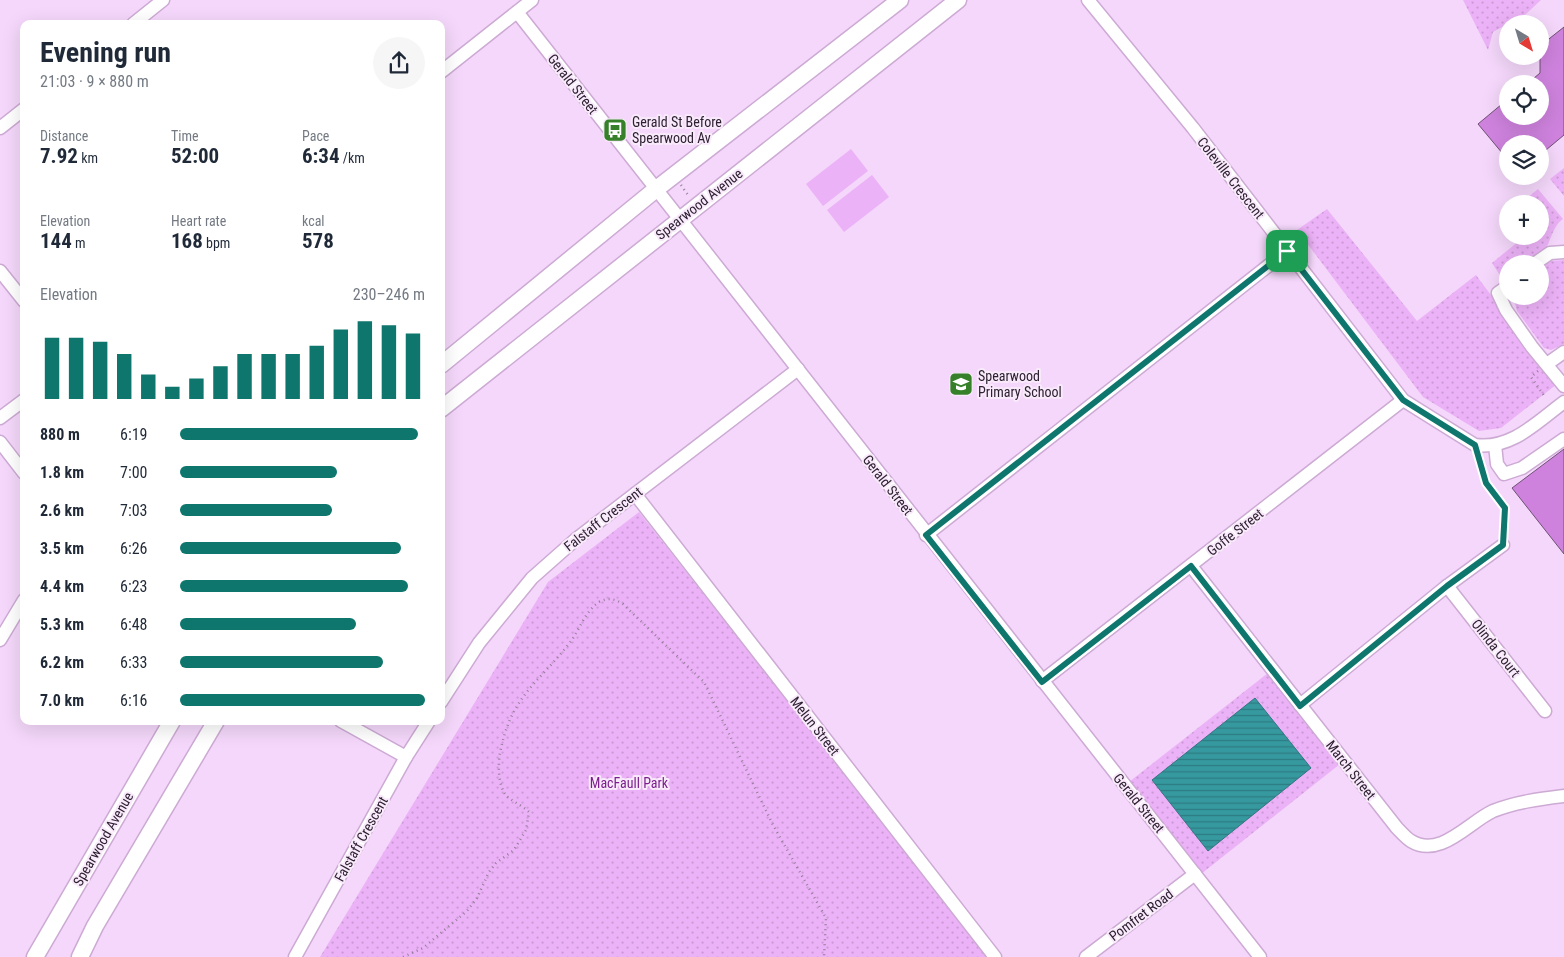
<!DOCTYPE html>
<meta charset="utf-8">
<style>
:root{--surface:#fff;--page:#f6f6f7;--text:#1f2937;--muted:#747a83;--accent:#0f766e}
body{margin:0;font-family:"Roboto Condensed",sans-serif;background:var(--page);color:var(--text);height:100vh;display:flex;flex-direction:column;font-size:19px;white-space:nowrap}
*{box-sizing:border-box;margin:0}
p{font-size:16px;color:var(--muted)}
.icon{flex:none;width:28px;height:28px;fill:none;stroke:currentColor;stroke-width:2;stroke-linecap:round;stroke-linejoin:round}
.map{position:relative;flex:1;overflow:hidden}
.drawer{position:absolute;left:20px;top:20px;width:425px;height:705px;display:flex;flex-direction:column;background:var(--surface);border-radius:10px;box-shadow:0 5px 20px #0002}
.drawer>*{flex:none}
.needle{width:32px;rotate:142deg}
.controls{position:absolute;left:1499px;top:15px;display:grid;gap:10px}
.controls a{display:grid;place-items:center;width:50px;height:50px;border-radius:50%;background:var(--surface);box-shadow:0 5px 20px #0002;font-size:25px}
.pin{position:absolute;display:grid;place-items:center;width:42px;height:42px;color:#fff;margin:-21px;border-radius:10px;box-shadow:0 2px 8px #0006}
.round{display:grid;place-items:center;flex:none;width:52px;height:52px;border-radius:26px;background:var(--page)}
.headline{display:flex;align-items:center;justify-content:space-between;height:85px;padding:0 20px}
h1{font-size:28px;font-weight:700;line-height:38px}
.figures{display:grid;grid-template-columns:repeat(3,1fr);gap:8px;height:85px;padding:5px 20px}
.figures div{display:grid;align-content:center}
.figures b{font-size:21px;font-weight:700}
.figures small{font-size:14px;font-weight:400}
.figures p{font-size:14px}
.chart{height:140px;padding:10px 20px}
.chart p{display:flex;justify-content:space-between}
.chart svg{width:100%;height:90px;margin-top:5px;stroke:var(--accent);stroke-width:6}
ul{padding:0 20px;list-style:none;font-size:16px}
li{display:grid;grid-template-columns:80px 60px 1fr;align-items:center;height:38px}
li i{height:12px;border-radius:6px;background:var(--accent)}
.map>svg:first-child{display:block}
.green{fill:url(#green-dots)}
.pitch{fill:#ecb2f7}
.water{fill:url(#water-rules);stroke:#33757e}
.building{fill:#ce82dd;stroke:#6f5075}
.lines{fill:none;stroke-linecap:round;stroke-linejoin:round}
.minor-casing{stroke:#cdaad4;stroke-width:15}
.major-casing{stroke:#cdaad4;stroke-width:19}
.path{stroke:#937e97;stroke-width:2.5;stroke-dasharray:1 4;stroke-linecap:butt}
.minor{stroke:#fff;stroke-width:12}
.major{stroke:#fff;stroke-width:16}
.route-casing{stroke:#fff;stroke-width:10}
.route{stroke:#0f766e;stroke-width:6}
.labels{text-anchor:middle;stroke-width:4;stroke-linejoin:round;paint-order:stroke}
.street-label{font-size:14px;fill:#2d2030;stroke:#f9eafb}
.poi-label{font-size:14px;fill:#2d2030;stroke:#f9eafb;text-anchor:start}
.park-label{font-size:14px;fill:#7c1e8d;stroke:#f9eafb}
</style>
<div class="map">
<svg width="1564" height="957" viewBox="0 0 1564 957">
<defs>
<pattern id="green-dots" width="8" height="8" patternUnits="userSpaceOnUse" patternTransform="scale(1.25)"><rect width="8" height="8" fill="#ecb2f7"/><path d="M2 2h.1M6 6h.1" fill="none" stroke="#cb99d4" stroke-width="1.8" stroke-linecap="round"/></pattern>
<pattern id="water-rules" width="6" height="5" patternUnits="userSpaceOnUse" patternTransform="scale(1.25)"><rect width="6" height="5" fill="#35999f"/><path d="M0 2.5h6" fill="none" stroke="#2d7c82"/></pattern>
</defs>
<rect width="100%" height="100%" fill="#f4d7fa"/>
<g class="green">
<path d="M1463,0H1541L1526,14L1493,32L1488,50Z"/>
<path d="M1564,168V196L1550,179Z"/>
<path d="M1538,189L1563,219C1548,229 1550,258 1532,264C1525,266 1514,264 1508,264L1507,282L1503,280L1492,263L1525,236H1540V204H1520Z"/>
<path d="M1327,209L1417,321L1476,275L1557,384L1501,428L1479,431L1423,397L1297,230Z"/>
<path d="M1564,260V344L1551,350L1544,348L1517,311L1513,296H1540V267L1551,261Z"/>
<path d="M639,512L989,957H320L548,582Z"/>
<path d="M1268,673L1340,764L1201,874L1129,782Z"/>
</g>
<g class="pitch">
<path d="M851,149L868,171L823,206L806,184Z"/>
<path d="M872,175L889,197L844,232L827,210Z"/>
</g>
<path class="water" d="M1255,698L1311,768L1208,851L1152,780Z"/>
<g class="building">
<path d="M1564,27V135L1540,155V144H1508V160L1478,124L1508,99V116H1540V84H1527L1540,73V46Z"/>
<path d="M1564,449V554L1512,488Z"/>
</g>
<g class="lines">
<g class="minor-casing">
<g id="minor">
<path d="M1088,0L1193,128L1403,400L1475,445C1511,450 1537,422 1564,402"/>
<path d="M517,12L1260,957"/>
<path d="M133,24L163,0"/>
<path d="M441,72L532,0"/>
<path d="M0,128L24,109"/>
<path d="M1534,264L1550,253L1564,252"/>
<path d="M0,271L24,301"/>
<path d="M1508,286L1498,293L1506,310L1532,347L1564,386"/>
<path d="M1547,364L1564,352"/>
<path d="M0,418L24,400"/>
<path d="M0,442L24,473"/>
<path d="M1495,445L1497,464L1504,474L1522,468L1564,439"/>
<path d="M635,494L995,957"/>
<path d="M926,535L1287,251"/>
<path d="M1191,566L1397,828C1401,832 1406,838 1411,841C1440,859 1469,822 1493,811C1516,802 1539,799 1564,796"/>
<path d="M1447,586L1545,711"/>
<path d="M0,640L24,600"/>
<path d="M1042,681L1403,400"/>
<path d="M441,702L479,643L532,578L575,540L798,369"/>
<path d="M1300,705L1447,586L1503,545"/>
<path d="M341,721L406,757"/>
<path d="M295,957L406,757L429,721"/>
<path d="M1086,957L1195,874"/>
</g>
</g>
<g class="major-casing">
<g id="major">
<path d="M441,365L655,190L900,0"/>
<path d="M441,409L958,0"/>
<path d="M35,957L172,721"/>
<path d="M80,957L95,926L216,721"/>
</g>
</g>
<g class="path">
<path d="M681,185L688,195"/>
<path d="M1538,371L1531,377L1545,397"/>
<path d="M1477,457L1486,483L1505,508L1504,533"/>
<path d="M403,957L423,948L467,911L477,898L489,872L496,863L514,850L526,830L529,812C522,805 509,800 505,794C498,783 498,765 500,753C511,697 535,686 568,645C579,632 584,612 599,602C608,597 615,599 623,604L704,682L773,825L826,918L824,957"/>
</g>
<use href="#minor" class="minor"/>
<use href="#major" class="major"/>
</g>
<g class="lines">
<g class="route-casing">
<path id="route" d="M1287,251L1403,400L1475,445L1486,483L1505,508L1503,545L1447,586L1300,706L1191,566L1042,682L926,535Z"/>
</g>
<use href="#route" class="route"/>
</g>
<defs>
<g id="bus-square" transform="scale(1.25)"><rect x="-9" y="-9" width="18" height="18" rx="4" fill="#358028" stroke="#f9eafb"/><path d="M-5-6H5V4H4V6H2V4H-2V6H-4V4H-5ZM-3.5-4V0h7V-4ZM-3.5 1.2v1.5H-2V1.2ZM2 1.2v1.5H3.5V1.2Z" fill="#fff"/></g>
<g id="school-square" transform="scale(1.25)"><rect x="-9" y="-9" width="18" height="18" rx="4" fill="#358028" stroke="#f9eafb"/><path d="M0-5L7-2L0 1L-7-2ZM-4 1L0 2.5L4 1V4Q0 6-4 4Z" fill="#fff"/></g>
</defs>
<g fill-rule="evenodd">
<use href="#bus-square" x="615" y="130"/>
<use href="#school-square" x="961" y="384"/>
</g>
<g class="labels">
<g class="street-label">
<text transform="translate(573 84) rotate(52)" y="5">Gerald Street</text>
<text transform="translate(1231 178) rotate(52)" y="5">Coleville Crescent</text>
<text transform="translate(699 204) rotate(-38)" y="5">Spearwood Avenue</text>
<text transform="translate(888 485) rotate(52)" y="5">Gerald Street</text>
<text transform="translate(603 519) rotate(-38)" y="5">Falstaff Crescent</text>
<text transform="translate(1235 532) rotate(-38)" y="5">Goffe Street</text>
<text transform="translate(1496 648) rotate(52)" y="5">Olinda Court</text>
<text transform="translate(815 726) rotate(52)" y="5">Melun Street</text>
<text transform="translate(1351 770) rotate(52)" y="5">March Street</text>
<text transform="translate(1139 803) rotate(51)" y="5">Gerald Street</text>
<text transform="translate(103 839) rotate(-60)" y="5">Spearwood Avenue</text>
<text transform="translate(361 839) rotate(-61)" y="5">Falstaff Crescent</text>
<text transform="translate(1141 915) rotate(-37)" y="5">Pomfret Road</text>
</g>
<g class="poi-label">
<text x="632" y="127">Gerald St Before<tspan x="632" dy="16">Spearwood Av</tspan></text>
<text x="978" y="381">Spearwood<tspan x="978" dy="16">Primary School</tspan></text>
</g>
<g class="park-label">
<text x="629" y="788">MacFaull Park</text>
</g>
</g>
</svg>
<div class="controls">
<a><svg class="needle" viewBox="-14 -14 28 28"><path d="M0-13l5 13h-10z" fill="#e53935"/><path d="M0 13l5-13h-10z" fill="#747a83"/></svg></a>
<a><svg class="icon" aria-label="locate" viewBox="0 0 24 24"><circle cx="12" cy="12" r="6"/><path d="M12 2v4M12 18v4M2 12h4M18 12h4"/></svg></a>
<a><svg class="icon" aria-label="layers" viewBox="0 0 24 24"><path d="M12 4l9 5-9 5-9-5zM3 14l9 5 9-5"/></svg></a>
<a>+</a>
<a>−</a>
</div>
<div class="pin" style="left:1287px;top:251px;background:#1e9e55"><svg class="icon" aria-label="arrive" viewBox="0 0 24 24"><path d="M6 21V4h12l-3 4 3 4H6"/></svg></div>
<section class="drawer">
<div class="headline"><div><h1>Evening run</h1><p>21:03 · 9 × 880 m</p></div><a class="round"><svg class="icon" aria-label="share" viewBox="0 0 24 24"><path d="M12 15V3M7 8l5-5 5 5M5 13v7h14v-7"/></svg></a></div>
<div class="figures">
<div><p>Distance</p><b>7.92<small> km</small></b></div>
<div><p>Time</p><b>52:00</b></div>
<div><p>Pace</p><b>6:34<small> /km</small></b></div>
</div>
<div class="figures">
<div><p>Elevation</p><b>144<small> m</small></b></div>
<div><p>Heart rate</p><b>168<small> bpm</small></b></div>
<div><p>kcal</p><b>578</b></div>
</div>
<div class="chart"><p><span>Elevation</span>230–246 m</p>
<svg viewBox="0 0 160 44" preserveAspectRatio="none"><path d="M5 44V14M15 44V14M25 44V16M35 44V22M45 44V32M55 44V38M65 44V34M75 44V28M85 44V22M95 44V22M105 44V22M115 44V18M125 44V10M135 44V6M145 44V8M155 44V12"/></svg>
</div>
<ul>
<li><b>880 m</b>6:19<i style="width:97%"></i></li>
<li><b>1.8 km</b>7:00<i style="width:64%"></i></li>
<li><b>2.6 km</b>7:03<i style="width:62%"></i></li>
<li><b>3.5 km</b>6:26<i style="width:90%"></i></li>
<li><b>4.4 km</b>6:23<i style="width:93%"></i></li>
<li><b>5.3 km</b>6:48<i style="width:72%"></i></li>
<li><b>6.2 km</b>6:33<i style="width:83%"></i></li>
<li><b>7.0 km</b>6:16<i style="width:100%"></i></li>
</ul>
</section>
</div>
